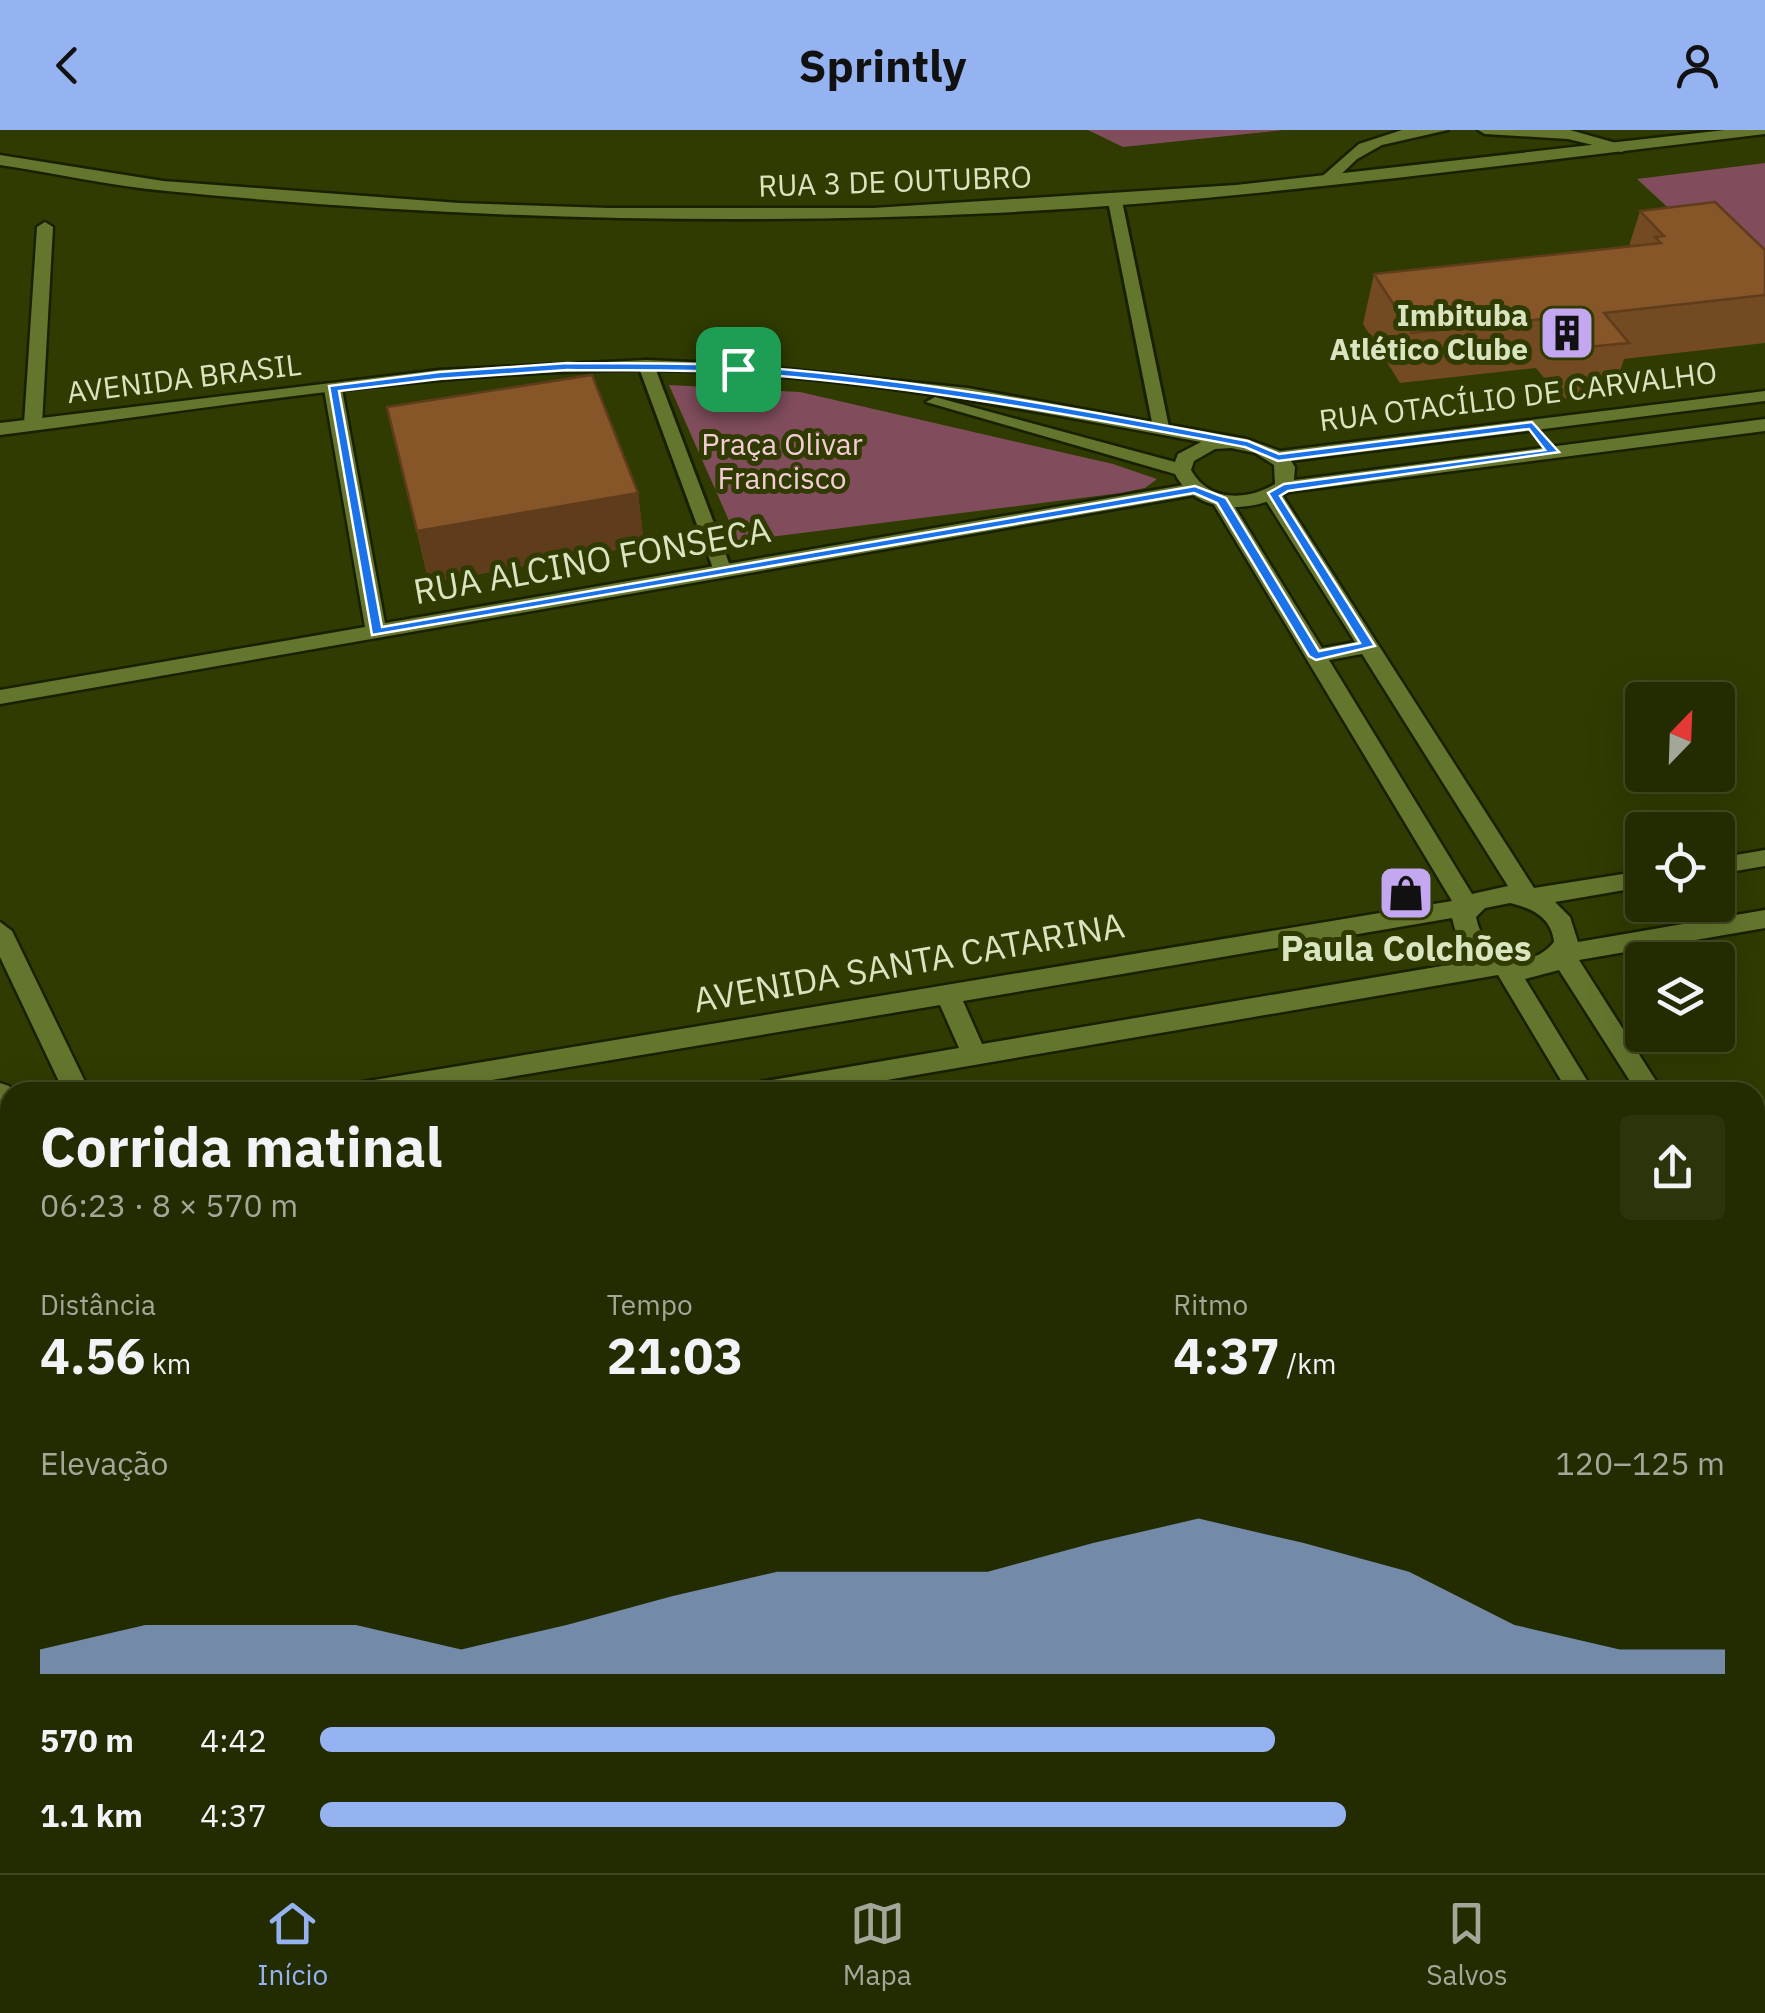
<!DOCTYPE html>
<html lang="pt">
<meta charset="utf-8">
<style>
:root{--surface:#232c00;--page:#2b340a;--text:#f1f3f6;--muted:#a3a799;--line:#404822;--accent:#95b2f1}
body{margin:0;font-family:"IBM Plex Sans",sans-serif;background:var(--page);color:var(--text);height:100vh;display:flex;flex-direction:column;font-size:38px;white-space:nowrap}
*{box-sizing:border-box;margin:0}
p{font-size:32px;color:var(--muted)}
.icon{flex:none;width:55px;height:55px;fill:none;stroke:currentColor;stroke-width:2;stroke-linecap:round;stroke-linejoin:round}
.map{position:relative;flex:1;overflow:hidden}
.drawer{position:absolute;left:0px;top:952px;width:1765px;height:792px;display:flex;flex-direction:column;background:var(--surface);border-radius:30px 30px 0 0;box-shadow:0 10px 40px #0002,0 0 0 2px var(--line)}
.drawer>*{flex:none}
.needle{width:65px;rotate:23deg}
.tools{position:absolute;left:1625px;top:552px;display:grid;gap:20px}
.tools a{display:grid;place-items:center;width:110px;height:110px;border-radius:10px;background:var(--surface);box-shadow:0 10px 40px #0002,0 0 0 2px var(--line);font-size:50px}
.pin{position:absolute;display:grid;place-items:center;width:85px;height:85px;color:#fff;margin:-42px;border-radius:20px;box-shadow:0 5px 15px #0006}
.round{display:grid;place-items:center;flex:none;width:105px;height:105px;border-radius:10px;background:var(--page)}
.head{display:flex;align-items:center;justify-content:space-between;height:170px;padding:0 40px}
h1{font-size:55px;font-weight:700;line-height:75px}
.stats{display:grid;grid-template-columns:repeat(3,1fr);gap:15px;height:170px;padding:10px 40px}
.stats div{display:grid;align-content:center}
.stats b{font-size:50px;font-weight:700}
.stats small{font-size:28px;font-weight:400}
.stats p{font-size:28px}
.chart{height:280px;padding:20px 40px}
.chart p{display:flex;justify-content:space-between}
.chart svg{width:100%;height:180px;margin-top:10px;fill:var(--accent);opacity:.7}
ul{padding:0 40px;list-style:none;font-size:32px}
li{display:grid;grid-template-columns:160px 120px 1fr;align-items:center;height:75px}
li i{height:25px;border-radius:12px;background:var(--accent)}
header{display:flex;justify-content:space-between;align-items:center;height:130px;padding:0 40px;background:var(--accent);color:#111;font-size:45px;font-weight:700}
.dock{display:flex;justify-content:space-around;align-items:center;height:140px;border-top:2px solid var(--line);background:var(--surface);font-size:28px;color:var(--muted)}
.dock a{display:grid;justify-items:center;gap:5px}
.dock .selected{color:var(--accent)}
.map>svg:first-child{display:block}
.green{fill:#814d5c}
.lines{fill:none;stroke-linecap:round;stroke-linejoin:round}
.lane-casing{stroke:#182000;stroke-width:6}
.street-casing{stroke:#182000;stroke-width:5}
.secondary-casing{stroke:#182000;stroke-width:5}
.lane{fill:#64762e;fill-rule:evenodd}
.street{fill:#64762e;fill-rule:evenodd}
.secondary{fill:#64762e;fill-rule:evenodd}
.wall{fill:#734a22}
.shaded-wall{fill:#5e3c1c}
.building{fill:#865628;stroke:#5e3c1c;stroke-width:2.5}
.route{fill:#1a73e8;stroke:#fff;stroke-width:2.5;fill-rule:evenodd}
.labels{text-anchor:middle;stroke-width:10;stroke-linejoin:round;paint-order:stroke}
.far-street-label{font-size:30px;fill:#d9e4c0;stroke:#2f3b00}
.far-poi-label{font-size:30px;font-weight:bold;fill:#d9e4c0;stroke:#2f3b00;text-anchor:end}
.far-park-label{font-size:30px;fill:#f6cdd7;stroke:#2f3b00}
.street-label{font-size:35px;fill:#d9e4c0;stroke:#2f3b00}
.poi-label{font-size:35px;font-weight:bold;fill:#d9e4c0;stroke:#2f3b00}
</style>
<header><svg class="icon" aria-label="back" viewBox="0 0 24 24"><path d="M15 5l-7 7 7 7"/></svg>Sprintly<svg class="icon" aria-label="person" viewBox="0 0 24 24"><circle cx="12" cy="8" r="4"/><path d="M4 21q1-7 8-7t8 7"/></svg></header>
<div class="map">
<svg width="1765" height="1743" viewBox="0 0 1765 1743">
<rect width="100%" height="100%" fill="#2f3b00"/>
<g class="green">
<path d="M1088,0H1283L1123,17Z"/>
<path d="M1765,33V167L1637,49Z"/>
<path d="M669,255L800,262L1113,334L1157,349L1145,358L1121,363L738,411Z"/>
</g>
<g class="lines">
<g class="lane-casing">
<g id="lane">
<path d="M1115,67L1122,71L1169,297L1161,302L1153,297L1108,71Z"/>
<path d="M646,230L654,235L732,441L729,445H717L714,441L638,235Z"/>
</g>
</g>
<g class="street-casing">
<g id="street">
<path d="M1402,0H1448L1382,15L1357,29L1332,53L1318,50L1359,14Z"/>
<path d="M1478,0H1570L1630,17L1622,22L1568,9L1485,4Z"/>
<path d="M45,92L53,97L42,294L33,300L24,294L37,97Z"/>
<path d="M333,254L342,259L385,493L1195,353L1205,359L1195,365L0,574V560L365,497L324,259Z"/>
<path d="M1273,360L1283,366L1534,758L1642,741V757L1555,772L1570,787L1578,812L1765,780V798L1579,830L1663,962H1637L1559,840L1525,849L1594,962H1568L1498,845L817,962H747L751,955L760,952L959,918L940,875L420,962H349L353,955L362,952L1452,771L1211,370L1221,364L1228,366L1322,518L1355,512L1263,366ZM1362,524L1508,756L1472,764L1329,530ZM1510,773C1532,778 1552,788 1554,812C1527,845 1483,826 1476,787L1485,778ZM1452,788L1458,810L1477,830L982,914L963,871Z"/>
<path d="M1765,720V736L1718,744V728Z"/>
<path d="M0,792L12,801L90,962H64L0,827Z"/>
<path d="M0,953L9,956L13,962L10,995L0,991Z"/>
<path d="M10,1010V1032L0,1034V1012Z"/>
<path d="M10,1080V1102L0,1104V1082Z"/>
<path d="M1755,1115L1765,1119V1155L1755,1151Z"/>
<path d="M1755,1234L1765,1238V1277L1755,1273Z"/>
<path d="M10,1409V1442L0,1446V1413Z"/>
<path d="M1765,1621V1655L1755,1658V1624Z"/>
<path d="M1765,1720V1743H1726L1729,1735H1755V1722Z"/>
<path d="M367,1735H402L406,1743H370Z"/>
<path d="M1332,1735H1395L1392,1743H1328Z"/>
<path d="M1479,1735H1513L1516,1743H1482Z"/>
</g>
</g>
<g class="secondary-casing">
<g id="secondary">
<path d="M1725,0H1765V4C1509,34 1252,70 994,83C719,96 441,88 167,61C111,56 55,43 0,35V25L163,51L459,73L608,78H873L1236,55Z"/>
<path d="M646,230L738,234L968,258L1247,309L1280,321L1765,261V271L1291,331L1295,337L1294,350L1765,289V301L1289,362C1252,383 1197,386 1175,344L926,272L935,267L1175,332L1178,324L1201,312C1019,278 833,241 647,240C431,240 214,278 0,305V293L439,240ZM1231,318L1255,323L1274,335L1275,354C1246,371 1209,372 1191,340L1194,331L1215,319Z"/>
</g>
</g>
<use href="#lane" class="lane"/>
<use href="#street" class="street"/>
<use href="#secondary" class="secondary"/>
</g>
<g class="wall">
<path d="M1640,81L1765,120V213L1624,229L1613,263L1561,269L1536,238L1400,253L1363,194L1374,144L1629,116Z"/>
<path d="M387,277L638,363L644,415L429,453Z"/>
</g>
<path class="shaded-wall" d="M638,363L644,415L429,453L417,401Z"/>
<g class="building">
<path d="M1715,72L1765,120V165L1604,183L1629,213L1576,218L1551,188L1412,203L1374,144L1661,113L1655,107L1664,106L1640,81Z"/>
<path d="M592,245L638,363L417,401L387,277Z"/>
</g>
<path class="route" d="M567,233C625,234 685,232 743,236C913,248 1080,279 1248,311L1279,324L1532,292L1559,322L1288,361L1280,366L1375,516L1316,530L1309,526L1217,373L1194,363L372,505L329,256L439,242ZM567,240C625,241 684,239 742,243C912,255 1078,286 1245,317L1278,331L1529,299L1545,320L1284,354L1268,363L1360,513L1319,521L1226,368L1195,356L382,497L339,261L439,249Z"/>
<defs>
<g id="building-square" transform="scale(2.875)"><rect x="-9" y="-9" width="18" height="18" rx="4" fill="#c4a7f1" stroke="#2f3b00"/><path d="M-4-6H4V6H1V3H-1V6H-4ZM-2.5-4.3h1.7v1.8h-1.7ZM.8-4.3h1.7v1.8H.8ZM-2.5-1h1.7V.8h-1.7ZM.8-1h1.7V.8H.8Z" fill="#111"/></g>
<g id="shop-square" transform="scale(2.875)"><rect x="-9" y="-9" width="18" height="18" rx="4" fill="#c4a7f1" stroke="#2f3b00"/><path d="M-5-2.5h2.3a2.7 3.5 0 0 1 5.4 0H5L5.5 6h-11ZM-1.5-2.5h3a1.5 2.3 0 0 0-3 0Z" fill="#111"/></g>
</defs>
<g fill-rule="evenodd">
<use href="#building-square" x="1567" y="203"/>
<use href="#shop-square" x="1406" y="763"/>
</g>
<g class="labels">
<g class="far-street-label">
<text transform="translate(895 52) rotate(-2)" y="10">RUA 3 DE OUTUBRO</text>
<text transform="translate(184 249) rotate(-7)" y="10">AVENIDA BRASIL</text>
<text transform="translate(1518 267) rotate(-7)" y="10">RUA OTACÍLIO DE CARVALHO</text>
</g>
<g class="far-poi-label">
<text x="1528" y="196">Imbituba<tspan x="1528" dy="34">Atlético Clube</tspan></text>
</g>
<g class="far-park-label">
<text x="782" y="325">Praça Olivar<tspan x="782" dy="34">Francisco</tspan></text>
</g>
<g class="street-label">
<text transform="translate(592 431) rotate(-10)" y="12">RUA ALCINO FONSECA</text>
<text transform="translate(909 833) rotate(-10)" y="12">AVENIDA SANTA CATARINA</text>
</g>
<g class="poi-label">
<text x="1406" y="831">Paula Colchões</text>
</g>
</g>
</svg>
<div class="tools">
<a><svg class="needle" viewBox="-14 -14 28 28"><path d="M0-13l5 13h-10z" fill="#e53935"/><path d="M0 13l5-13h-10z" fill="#a3a799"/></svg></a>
<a><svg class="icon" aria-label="locate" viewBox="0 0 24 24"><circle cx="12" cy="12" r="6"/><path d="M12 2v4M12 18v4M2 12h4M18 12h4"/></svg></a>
<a><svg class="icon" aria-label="layers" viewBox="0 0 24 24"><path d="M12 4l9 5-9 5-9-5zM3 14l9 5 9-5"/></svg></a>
</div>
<div class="pin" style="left:738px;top:239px;background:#1e9e55"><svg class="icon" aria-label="arrive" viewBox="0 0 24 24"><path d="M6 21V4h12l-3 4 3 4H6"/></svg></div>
<section class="drawer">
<div class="head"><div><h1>Corrida matinal</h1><p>06:23 · 8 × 570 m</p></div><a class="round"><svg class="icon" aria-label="share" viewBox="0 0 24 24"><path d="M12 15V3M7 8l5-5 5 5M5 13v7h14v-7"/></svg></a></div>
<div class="stats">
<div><p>Distância</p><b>4.56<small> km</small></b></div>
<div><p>Tempo</p><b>21:03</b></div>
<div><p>Ritmo</p><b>4:37<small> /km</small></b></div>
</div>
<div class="chart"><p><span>Elevação</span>120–125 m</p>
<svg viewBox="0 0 160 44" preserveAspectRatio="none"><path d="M0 44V38L10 32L20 32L30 32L40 38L50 32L60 25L70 19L80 19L90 19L100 12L110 6L120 12L130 19L140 32L150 38L160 38V44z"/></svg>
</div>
<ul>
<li><b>570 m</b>4:42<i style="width:68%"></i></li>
<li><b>1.1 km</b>4:37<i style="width:73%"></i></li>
</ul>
</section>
</div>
<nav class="dock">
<a class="selected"><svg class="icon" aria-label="home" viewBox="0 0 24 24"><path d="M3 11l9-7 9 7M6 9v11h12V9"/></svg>Início</a>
<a><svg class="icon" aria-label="map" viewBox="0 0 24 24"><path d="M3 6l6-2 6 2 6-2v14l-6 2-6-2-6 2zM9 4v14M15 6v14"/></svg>Mapa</a>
<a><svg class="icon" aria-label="saved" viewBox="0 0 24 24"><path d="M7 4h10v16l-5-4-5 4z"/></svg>Salvos</a>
</nav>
